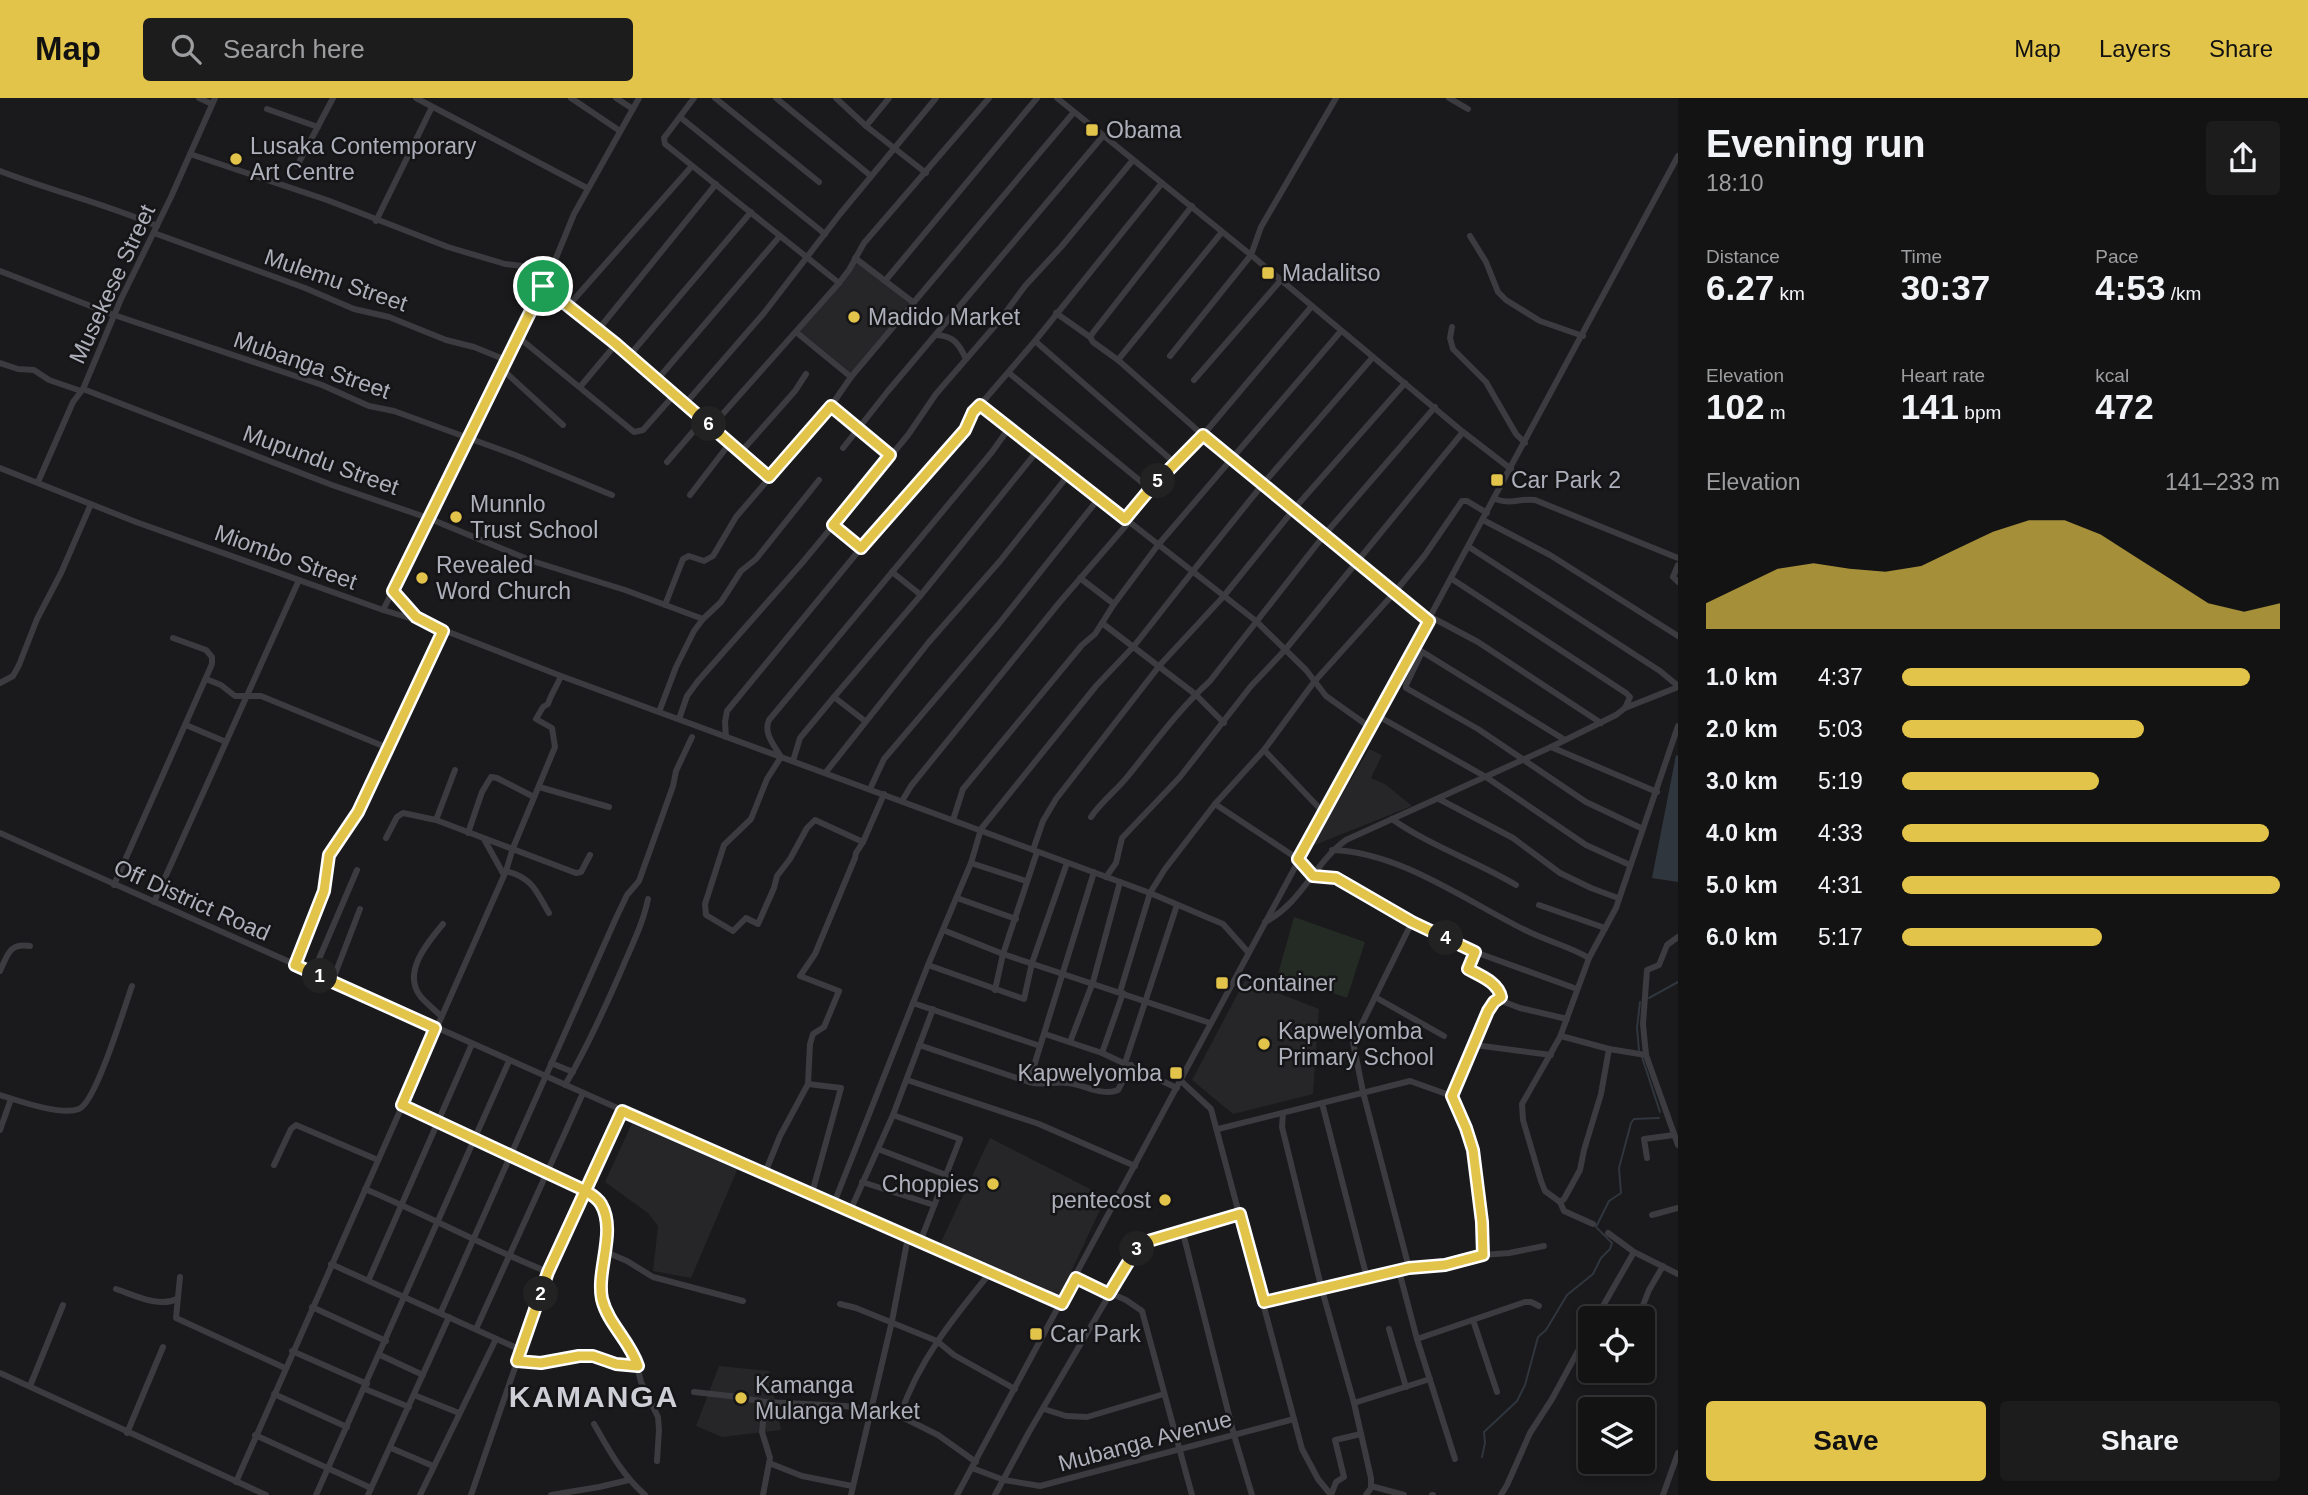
<!DOCTYPE html>
<meta charset="utf-8">
<style>
:root{--surface:#141314;--page:#1d1c1d;--text:#f1f3f6;--muted:#9d9ea0;--line:#333234;--accent:#e3c44a}
body{margin:0;font-family:Helvetica,sans-serif;background:var(--page);color:var(--text);height:100vh;display:flex;flex-direction:column;font-size:26px;white-space:nowrap}
*{box-sizing:border-box;margin:0}
p{font-size:23px;color:var(--muted)}
.icon{flex:none;width:38px;height:38px;fill:none;stroke:currentColor;stroke-width:2;stroke-linecap:round;stroke-linejoin:round}
.map{position:relative;flex:1;overflow:hidden}
.panel{display:flex;flex-direction:column;background:var(--surface);width:630px}
.panel>*{flex:none}
.controls{position:absolute;left:1578px;top:1208px;display:grid;gap:14px}
.controls a{display:grid;place-items:center;width:77px;height:77px;border-radius:7px;background:var(--surface);box-shadow:0 4px 10px #0003,0 0 0 2px var(--line);font-size:35px}
.pin{position:absolute;display:grid;place-items:center;width:60px;height:60px;color:#fff;margin:-30px;border:4px solid #fff;border-radius:50%;box-shadow:0 2px 7px #0007}
.km{position:absolute;width:35px;height:35px;margin:-18px;border-radius:50%;background:#222;color:#fff;font-size:19px;line-height:35px;text-align:center}
.round{display:grid;place-items:center;flex:none;width:74px;height:74px;border-radius:7px;background:var(--page)}
.head{display:flex;align-items:center;justify-content:space-between;height:119px;padding:0 28px}
h1{font-size:38px;font-weight:700;line-height:52px}
.stats{display:grid;grid-template-columns:repeat(3,1fr);gap:10px;height:119px;padding:7px 28px}
.stats div{display:grid;align-content:center}
.stats b{font-size:35px;font-weight:700}
.stats small{font-size:19px;font-weight:400}
.stats p{font-size:19px}
.chart{height:196px;padding:14px 28px}
.chart p{display:flex;justify-content:space-between}
.chart svg{width:100%;height:126px;margin-top:7px;fill:var(--accent);opacity:.7}
.cta{display:flex;gap:14px;margin-top:auto;padding:14px 28px}
.cta a{flex:1;height:80px;border-radius:7px;background:var(--accent);color:#111;font-size:28px;font-weight:700;line-height:80px;text-align:center}
.cta a+a{background:var(--page);color:var(--text)}
ul{padding:0 28px;list-style:none;font-size:23px}
li{display:grid;grid-template-columns:112px 84px 1fr;align-items:center;height:52px}
li i{height:18px;border-radius:9px;background:var(--accent)}
header{display:flex;align-items:center;gap:42px;box-sizing:border-box;height:98px;padding:0 35px;background:var(--accent);color:#111}
header strong{font-size:33px}
nav{display:flex;gap:38px;margin-inline-start:auto;font-size:24px}
.search{width:490px;height:63px;background:var(--page);display:flex;align-items:center;gap:18px;box-sizing:border-box;padding:0 24px;border-radius:7px;color:var(--muted);font-size:26px}
main{display:flex;flex:1;min-height:0}
.map>svg:first-child{display:block}
.built{fill:#262528}
.green{fill:#242b25}
.water{fill:#30363e}
.lines{fill:none;stroke-linecap:round;stroke-linejoin:round}
.stream{stroke:#30363e;stroke-width:2}
.minor{stroke:#3b3b40;stroke-width:6}
.route-casing{stroke:#fff;stroke-width:14}
.route{stroke:#e3c44a;stroke-width:9}
.poi-dot{fill:#e3c44a;stroke:#151416;stroke-width:2.5}
.labels{text-anchor:middle;stroke-width:5;stroke-linejoin:round;paint-order:stroke}
.poi-label{font-size:23px;fill:#adafba;stroke:#151416;text-anchor:start}
.street-label{font-size:23px;fill:#adafba;stroke:#151416}
.district-label{font-size:30px;font-weight:bold;letter-spacing:2px;fill:#cecfd6;stroke:#151416}
</style>
<header>
<strong>Map</strong>
<div class="search"><svg class="icon" aria-label="search" viewBox="0 0 24 24"><circle cx="10" cy="10" r="6"/><path d="M15 15l6 6"/></svg>Search here</div>
<nav><a>Map</a><a>Layers</a><a>Share</a></nav>
</header>
<main>
<div class="map">
<svg width="1678" height="1397" viewBox="0 0 1678 1397">
<rect width="100%" height="100%" fill="#1a191b"/>
<g class="built">
<path d="M856,164L909,205L851,275L799,233Z"/>
<path d="M1369,651L1382,657L1371,680L1385,686L1412,708L1312,748Z"/>
<path d="M1245,882L1319,911L1313,996L1233,1016L1192,982Z"/>
<path d="M633,1023L738,1070L691,1180L653,1173L658,1128L648,1115L605,1084Z"/>
<path d="M990,1040L1106,1099L1058,1202L939,1148Z"/>
<path d="M719,1268L769,1273L781,1332L722,1339L696,1328Z"/>
</g>
<path class="green" d="M1294,819L1365,844L1347,900L1278,876Z"/>
<path class="water" d="M1676,657L1678,658V784L1652,780Z"/>
<g class="lines">
<g class="stream">
<path d="M1649,900L1678,884"/>
<path d="M1639,952L1637,930L1640,904"/>
<path d="M1642,959L1660,1014"/>
<path d="M1482,1359L1485,1345L1484,1334L1517,1303L1525,1287L1538,1239L1546,1232L1567,1197L1593,1176L1601,1160L1610,1151L1612,1145L1596,1129L1609,1103L1621,1095L1619,1070L1631,1025L1634,1021L1659,1020"/>
</g>
<g class="minor">
<path d="M199,0L212,6"/>
<path d="M416,0L587,90"/>
<path d="M571,0L620,33"/>
<path d="M616,0L633,11"/>
<path d="M715,0L819,84"/>
<path d="M776,0L871,78"/>
<path d="M836,0L866,28L926,75"/>
<path d="M1057,0L1251,157L1463,334L1511,371"/>
<path d="M1449,0L1468,11"/>
<path d="M267,11L318,29"/>
<path d="M680,19L825,136"/>
<path d="M866,28L889,0"/>
<path d="M190,56L327,102L448,149L505,166L522,168L547,182"/>
<path d="M297,68L333,0"/>
<path d="M0,73C52,93 106,106 157,128"/>
<path d="M1162,85L1035,243L980,307L1256,523L1306,572L1326,598L1371,630"/>
<path d="M376,123L432,9"/>
<path d="M1222,134L1118,262L1214,347L1429,523"/>
<path d="M154,135L305,190L354,211L389,219L446,242L474,249L506,262"/>
<path d="M1470,138L1486,164L1498,194L1506,202L1540,223L1583,238"/>
<path d="M855,160L914,205"/>
<path d="M0,173L114,217L322,287L369,308L394,313L515,357L612,397"/>
<path d="M885,183L1037,0"/>
<path d="M839,185L849,172L864,145L989,0"/>
<path d="M543,188L598,232L712,328L839,185L665,46L664,40L694,0"/>
<path d="M569,207L692,68"/>
<path d="M1056,215L1090,239"/>
<path d="M1452,229L1450,240L1453,251L1486,284L1516,336L1525,345"/>
<path d="M598,232L716,86"/>
<path d="M796,234L851,279"/>
<path d="M936,237C954,238 959,246 966,261"/>
<path d="M517,238L634,334L643,332L674,297"/>
<path d="M1035,243L1176,366"/>
<path d="M629,258L751,114"/>
<path d="M1170,258L1251,157L1261,129L1336,0"/>
<path d="M1118,262L1093,244L1090,239L1092,236L1192,108"/>
<path d="M0,265L18,271L34,272L49,282L81,293"/>
<path d="M502,271L563,327"/>
<path d="M1009,275L1150,391"/>
<path d="M657,282L780,138"/>
<path d="M1194,282L1281,182"/>
<path d="M580,289L616,246"/>
<path d="M83,291L332,387L428,420L532,463L625,492L703,521"/>
<path d="M685,306L764,215L840,116L936,0"/>
<path d="M831,308L890,357"/>
<path d="M712,328L769,379"/>
<path d="M843,350L888,293L1103,38"/>
<path d="M741,354L795,293L806,276"/>
<path d="M667,364L703,322"/>
<path d="M0,370L136,424L383,512L423,524L561,578L1150,795L1223,826L1248,854"/>
<path d="M38,384L73,304L83,291L121,201L171,99L215,0"/>
<path d="M690,397L730,345"/>
<path d="M1495,401C1513,407 1519,400 1535,402L1678,460"/>
<path d="M1125,421L1150,391L1203,337L1312,208"/>
<path d="M1483,422L1550,457L1678,538"/>
<path d="M833,427L861,450"/>
<path d="M1469,449L1660,573L1678,588"/>
<path d="M1678,467L1673,479L1678,484"/>
<path d="M1193,473L1263,386L1373,259"/>
<path d="M892,474L921,497"/>
<path d="M1080,480L1114,506L1158,447L1341,233"/>
<path d="M1452,481L1626,595L1630,599L1625,610"/>
<path d="M393,493L404,508L419,521"/>
<path d="M665,507L683,461L689,458L704,463L713,458L736,419L831,308L851,279L1074,14"/>
<path d="M383,512L417,446L428,420L547,182L574,116L639,0"/>
<path d="M1431,519L1478,544L1601,625"/>
<path d="M1102,525L1195,596L1224,625"/>
<path d="M1421,553L1565,642"/>
<path d="M1422,554L1406,587V590L1478,631L1586,704L1643,731"/>
<path d="M206,581L221,587L235,598H261L388,650"/>
<path d="M0,585L13,578L19,567L37,521L61,475L91,406"/>
<path d="M659,614L676,569L694,533L703,521L721,504L741,473L756,461L819,382"/>
<path d="M1378,618L1486,679L1586,747L1630,767"/>
<path d="M679,621L687,598L698,583L802,465L908,337L936,296L1000,222L1025,188L1061,149L1133,62"/>
<path d="M865,623L834,599L921,497L1038,352"/>
<path d="M186,627L226,644"/>
<path d="M726,639L725,624L727,613L861,450L965,332L973,314L980,307"/>
<path d="M1551,649L1657,694"/>
<path d="M1264,652L1324,715"/>
<path d="M793,663L800,640L834,599"/>
<path d="M826,674L929,544L1000,463L1070,375"/>
<path d="M539,689L609,709"/>
<path d="M870,691L884,661L998,527L1099,400"/>
<path d="M1439,701L1513,740L1560,775L1591,790L1618,800"/>
<path d="M902,703L911,688L1059,505L1129,424"/>
<path d="M1215,706L1298,761L1313,778L1336,781L1412,824L1475,854L1577,891"/>
<path d="M1091,719C1102,703 1116,693 1128,678C1154,646 1179,611 1210,583L1325,436L1435,309"/>
<path d="M1392,721C1430,748 1476,763 1516,787"/>
<path d="M436,722L455,672"/>
<path d="M953,722L963,691L1082,547L1095,536L1114,506"/>
<path d="M0,735L622,1012L1062,1206"/>
<path d="M468,735L482,694L491,679L497,680L534,699"/>
<path d="M386,740L397,719L403,715L436,722L576,775L581,774L590,757"/>
<path d="M484,741L504,777"/>
<path d="M863,744L815,722L807,730L790,761L777,778L774,790L758,826L746,820L733,833L706,817L705,806L724,747L751,721L767,681L781,659C774,647 763,635 769,622L992,354L1009,330"/>
<path d="M1033,752L1043,723L1056,701L1160,567L1223,499L1294,411L1405,285"/>
<path d="M1332,752C1400,754 1466,803 1525,832C1546,843 1569,848 1589,860"/>
<path d="M971,765L1026,783"/>
<path d="M506,773C533,780 536,793 549,815"/>
<path d="M1106,779L1116,765L1122,740L1180,679L1251,588L1285,552L1463,334"/>
<path d="M114,787L212,566V559L206,552L173,540"/>
<path d="M957,800L1016,821"/>
<path d="M154,804L299,482"/>
<path d="M1539,807L1605,830"/>
<path d="M1265,824C1302,805 1314,765 1346,742L1551,649L1616,617L1625,610L1678,589"/>
<path d="M943,832L1003,856L1210,925"/>
<path d="M1678,839L1667,847L1659,867L1647,872L1643,926L1646,957L1678,1047"/>
<path d="M1475,854L1467,871L1493,886L1501,895L1499,902"/>
<path d="M295,867L324,793L329,757L358,714L443,533"/>
<path d="M928,867L1024,901L1032,865L1067,765"/>
<path d="M0,873C8,856 9,845 30,848"/>
<path d="M313,875L357,772"/>
<path d="M332,884L360,811"/>
<path d="M995,892L1003,856L1037,754"/>
<path d="M1120,894L1150,795L1165,771L1215,706L1264,652L1314,584L1395,494L1425,457L1462,403H1467L1487,415"/>
<path d="M1375,899L1444,938"/>
<path d="M1499,902L1520,910L1567,921"/>
<path d="M913,905L1040,948"/>
<path d="M441,918C435,912 427,906 421,899C401,875 428,844 443,826"/>
<path d="M1045,936L1102,955L1177,990"/>
<path d="M1561,938L1609,951L1646,957"/>
<path d="M1070,944L1093,884L1120,784"/>
<path d="M919,947L1029,984C1044,988 1054,983 1068,985C1083,986 1103,999 1118,992L1131,967"/>
<path d="M1475,947L1551,957"/>
<path d="M1102,955L1123,895"/>
<path d="M551,965L573,974"/>
<path d="M1125,965L1177,807"/>
<path d="M907,982L1039,1026L1135,1068"/>
<path d="M1181,983L1211,1011L1302,1351L1318,1381L1331,1397"/>
<path d="M1029,984L1094,774"/>
<path d="M808,986L841,990L812,1095"/>
<path d="M565,987C587,950 604,912 621,873C631,849 643,826 648,801"/>
<path d="M0,997C19,1003 61,1018 79,1011C96,1004 124,910 132,888"/>
<path d="M1452,998L1488,913L1494,904L1499,902"/>
<path d="M1322,1005L1367,1180"/>
<path d="M402,1007L546,1073L584,1092L601,1106L605,1124L606,1154L601,1184L602,1198L606,1213L635,1260L641,1284L658,1319L659,1332L657,1363"/>
<path d="M1283,1015L1282,1029L1322,1192L1354,1305L1371,1380V1390L1366,1397"/>
<path d="M893,1017L960,1041L920,1144"/>
<path d="M1218,1031L1410,983L1452,998L1466,1030L1473,1052L1482,1124L1483,1157"/>
<path d="M0,1032L11,1001"/>
<path d="M878,1051L946,1077"/>
<path d="M1647,1060L1644,1041L1674,1037"/>
<path d="M274,1067L291,1031L296,1027L378,1062"/>
<path d="M765,1075L780,1038L808,986L810,946L813,936L824,929L839,893L800,878L815,856L855,760L856,755L863,744L884,696"/>
<path d="M862,1084L934,1107"/>
<path d="M365,1091C427,1117 485,1149 548,1174"/>
<path d="M1560,1104L1564,1101L1580,1072L1584,1052L1601,996L1609,951"/>
<path d="M834,1105L928,867L971,765L981,731L1096,588L1134,548L1193,473"/>
<path d="M850,1113L893,1017L933,911"/>
<path d="M1652,1117L1678,1110"/>
<path d="M1593,1126L1564,1113L1560,1104L1545,1093L1541,1083L1523,1022L1522,1006L1560,939L1589,860L1616,810L1678,628"/>
<path d="M1182,1131L1234,1337L1252,1397"/>
<path d="M1608,1135L1634,1154L1678,1176"/>
<path d="M606,1154L627,1163L653,1179L743,1203"/>
<path d="M331,1166L521,1252"/>
<path d="M1409,1170L1445,1167L1483,1157L1509,1155L1544,1148"/>
<path d="M1399,1173L1417,1241L1455,1361"/>
<path d="M180,1179L176,1220L285,1270"/>
<path d="M1076,1180L1126,1202L1142,1213L1192,1397"/>
<path d="M369,1181L472,946"/>
<path d="M116,1191C134,1197 159,1210 177,1201"/>
<path d="M1264,1204L1409,1170L1363,994L1353,944L1412,824"/>
<path d="M840,1206L856,1210L937,1243L954,1257L1015,1291"/>
<path d="M312,1209L386,1243"/>
<path d="M441,1214L616,820L627,797L639,783L673,688L676,673L692,639"/>
<path d="M1596,1220L1634,1154"/>
<path d="M1638,1220L1649,1192L1663,1168"/>
<path d="M1473,1222L1497,1294"/>
<path d="M476,1231L583,995"/>
<path d="M1389,1231L1406,1289"/>
<path d="M1417,1241L1525,1204H1531L1539,1208"/>
<path d="M292,1253L367,1286"/>
<path d="M380,1257L423,1277"/>
<path d="M517,1263L541,1265L579,1258H593L616,1266L638,1268"/>
<path d="M0,1275L266,1397"/>
<path d="M30,1288L63,1207"/>
<path d="M365,1291L409,1309"/>
<path d="M694,1294L730,1298L765,1304L845,1308L900,1318L938,1337L976,1364"/>
<path d="M274,1296L347,1329"/>
<path d="M414,1297L459,1315"/>
<path d="M1354,1305L1430,1281"/>
<path d="M1044,1311L1066,1318L1087,1319L1164,1296"/>
<path d="M900,1318C918,1263 954,1219 990,1175"/>
<path d="M594,1326C609,1352 622,1377 645,1397"/>
<path d="M127,1335L163,1249"/>
<path d="M255,1337L371,1390"/>
<path d="M391,1350L433,1368"/>
<path d="M769,1365L802,1378L852,1388"/>
<path d="M972,1370L1004,1382L1040,1388L1294,1321"/>
<path d="M236,1384L506,773L513,750L555,649L552,630L536,621L543,609L548,606C551,596 557,588 561,578"/>
<path d="M1371,1388L1404,1397"/>
<path d="M316,1397L509,963"/>
<path d="M368,1397L449,1219"/>
<path d="M420,1397L496,1241"/>
<path d="M471,1397L548,1174L622,1012"/>
<path d="M551,1397L599,1389L629,1382"/>
<path d="M763,1397L770,1360L762,1334L765,1304"/>
<path d="M851,1397L892,1223L908,1139"/>
<path d="M957,1397L1678,58"/>
<path d="M995,1397L1029,1334L1135,1153L1145,1144L1157,1138L1240,1116"/>
<path d="M1331,1397L1336,1384L1344,1379L1335,1342L1361,1336"/>
<path d="M1432,1397H1433"/>
<path d="M1501,1397L1507,1387L1530,1335L1552,1301L1591,1229"/>
<path d="M1663,1397L1678,1355"/>
</g>
</g>
<g class="lines">
<g class="route-casing">
<path id="route" d="M543,188L393,493L416,519L443,533L358,714L329,757L324,793L295,867L435,930L402,1007L584,1092C590,1096 597,1099 601,1106C617,1133 596,1172 602,1201C608,1226 630,1243 638,1268L616,1266L593,1258H579L541,1265L517,1263L548,1174L622,1013L1062,1206L1076,1180L1109,1196L1135,1153L1145,1144L1240,1116L1264,1204L1409,1170L1445,1167L1483,1157L1482,1124L1473,1052L1466,1030L1452,998L1488,913L1494,904L1501,899C1498,884 1480,878 1468,871L1475,854L1412,824L1336,780L1313,778L1298,761L1429,523L1203,337L1150,391L1125,421L980,307L973,314L965,332L861,450L833,427L890,357L831,308L769,379L616,246L543,188"/>
</g>
<use href="#route" class="route"/>
</g>
<g class="poi-dot">
<rect x="1085" y="25" width="14" height="14" rx="3.5"/>
<circle cx="236" cy="61" r="7"/>
<rect x="1261" y="168" width="14" height="14" rx="3.5"/>
<circle cx="854" cy="219" r="7"/>
<rect x="1490" y="375" width="14" height="14" rx="3.5"/>
<circle cx="456" cy="419" r="7"/>
<circle cx="422" cy="480" r="7"/>
<rect x="1215" y="878" width="14" height="14" rx="3.5"/>
<circle cx="1264" cy="946" r="7"/>
<rect x="1169" y="968" width="14" height="14" rx="3.5"/>
<circle cx="993" cy="1086" r="7"/>
<circle cx="1165" cy="1102" r="7"/>
<rect x="1029" y="1229" width="14" height="14" rx="3.5"/>
<circle cx="741" cy="1300" r="7"/>
</g>
<g class="labels">
<g class="poi-label">
<text x="1106" y="40">Obama</text>
<text x="250" y="56">Lusaka Contemporary<tspan x="250" dy="26">Art Centre</tspan></text>
<text x="1282" y="183">Madalitso</text>
<text x="868" y="227">Madido Market</text>
<text x="1511" y="390">Car Park 2</text>
<text x="470" y="414">Munnlo<tspan x="470" dy="26">Trust School</tspan></text>
<text x="436" y="475">Revealed<tspan x="436" dy="26">Word Church</tspan></text>
<text x="1236" y="893">Container</text>
<text x="1278" y="941">Kapwelyomba<tspan x="1278" dy="26">Primary School</tspan></text>
<text x="1162" y="983" text-anchor="end">Kapwelyomba</text>
<text x="979" y="1094" text-anchor="end">Choppies</text>
<text x="1151" y="1110" text-anchor="end">pentecost</text>
<text x="1050" y="1244">Car Park</text>
<text x="755" y="1295">Kamanga<tspan x="755" dy="26">Mulanga Market</tspan></text>
</g>
<g class="street-label">
<text transform="translate(336 182) rotate(19)" y="8">Mulemu Street</text>
<text transform="translate(112 186) rotate(-65)" y="8">Musekese Street</text>
<text transform="translate(312 267) rotate(19)" y="8">Mubanga Street</text>
<text transform="translate(321 362) rotate(20)" y="8">Mupundu Street</text>
<text transform="translate(286 459) rotate(20)" y="8">Miombo Street</text>
<text transform="translate(192 802) rotate(24)" y="8">Off District Road</text>
<text transform="translate(1145 1343) rotate(-15)" y="8">Mubanga Avenue</text>
</g>
<g class="district-label">
<text x="594" y="1309">KAMANGA</text>
</g>
</g>
</svg>
<div class="controls">
<a><svg class="icon" aria-label="locate" viewBox="0 0 24 24"><circle cx="12" cy="12" r="6"/><path d="M12 2v4M12 18v4M2 12h4M18 12h4"/></svg></a>
<a><svg class="icon" aria-label="layers" viewBox="0 0 24 24"><path d="M12 4l9 5-9 5-9-5zM3 14l9 5 9-5"/></svg></a>
</div>
<div class="pin" style="left:543px;top:188px;background:#1e9e55"><svg class="icon" aria-label="arrive" viewBox="0 0 24 24"><path d="M6 21V4h12l-3 4 3 4H6"/></svg></div>
<b class="km" style="left:320px;top:878px">1</b>
<b class="km" style="left:541px;top:1196px">2</b>
<b class="km" style="left:1137px;top:1151px">3</b>
<b class="km" style="left:1446px;top:840px">4</b>
<b class="km" style="left:1158px;top:383px">5</b>
<b class="km" style="left:709px;top:326px">6</b>
</div>
<section class="panel">
<div class="head"><div><h1>Evening run</h1><p>18:10</p></div><a class="round"><svg class="icon" aria-label="share" viewBox="0 0 24 24"><path d="M12 15V3M7 8l5-5 5 5M5 13v7h14v-7"/></svg></a></div>
<div class="stats">
<div><p>Distance</p><b>6.27<small> km</small></b></div>
<div><p>Time</p><b>30:37</b></div>
<div><p>Pace</p><b>4:53<small> /km</small></b></div>
</div>
<div class="stats">
<div><p>Elevation</p><b>102<small> m</small></b></div>
<div><p>Heart rate</p><b>141<small> bpm</small></b></div>
<div><p>kcal</p><b>472</b></div>
</div>
<div class="chart"><p><span>Elevation</span>141–233 m</p>
<svg viewBox="0 0 160 44" preserveAspectRatio="none"><path d="M0 44V35L10 29L20 23L30 21L40 23L50 24L60 22L70 16L80 10L90 6L100 6L110 11L120 19L130 27L140 35L150 38L160 35V44z"/></svg>
</div>
<ul>
<li><b>1.0 km</b>4:37<i style="width:92%"></i></li>
<li><b>2.0 km</b>5:03<i style="width:64%"></i></li>
<li><b>3.0 km</b>5:19<i style="width:52%"></i></li>
<li><b>4.0 km</b>4:33<i style="width:97%"></i></li>
<li><b>5.0 km</b>4:31<i style="width:100%"></i></li>
<li><b>6.0 km</b>5:17<i style="width:53%"></i></li>
</ul>
<div class="cta"><a>Save</a><a>Share</a></div>
</section>
</main>
